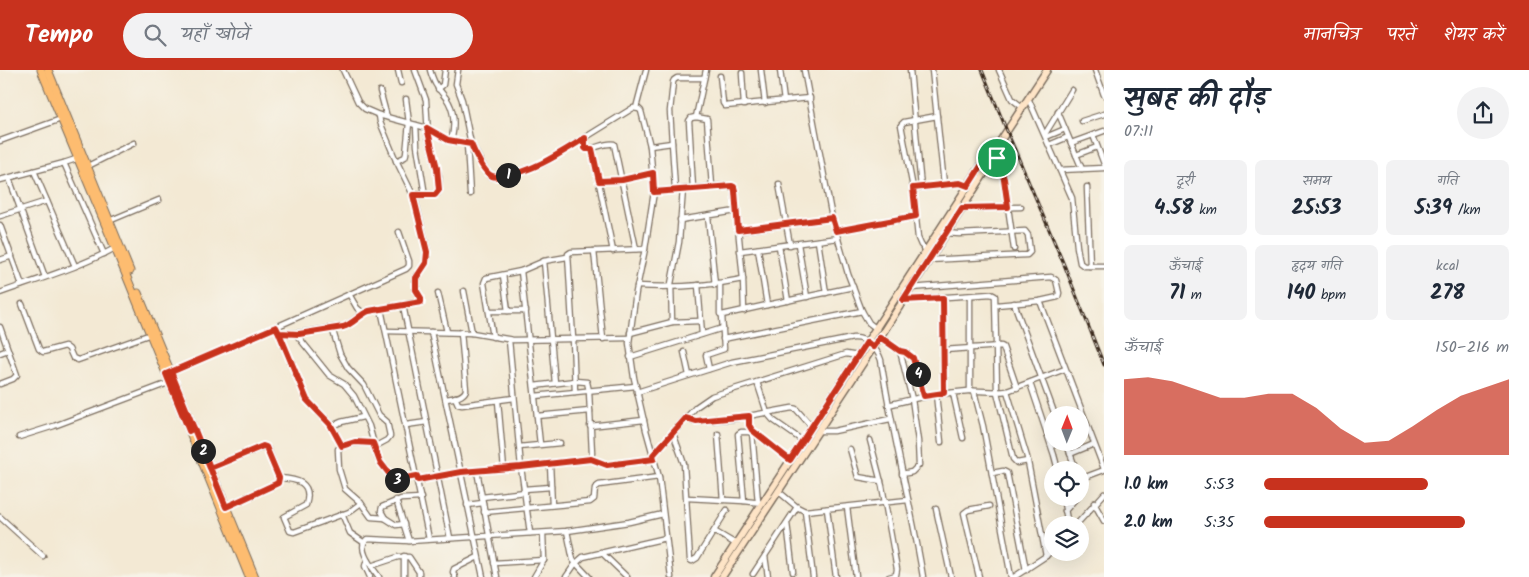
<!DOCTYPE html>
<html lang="hi">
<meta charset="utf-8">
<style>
:root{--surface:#fff;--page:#f2f2f3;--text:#1f2937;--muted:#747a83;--accent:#c8321e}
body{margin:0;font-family:Kalam,"Playpen Sans Deva",sans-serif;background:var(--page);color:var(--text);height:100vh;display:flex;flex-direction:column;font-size:19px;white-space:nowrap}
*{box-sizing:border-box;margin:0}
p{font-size:16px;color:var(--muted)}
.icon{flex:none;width:28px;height:28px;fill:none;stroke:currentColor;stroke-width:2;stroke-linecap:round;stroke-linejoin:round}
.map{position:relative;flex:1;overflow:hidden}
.side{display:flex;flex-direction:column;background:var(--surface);width:425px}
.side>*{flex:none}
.needle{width:32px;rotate:1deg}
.tools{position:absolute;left:1044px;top:336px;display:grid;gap:10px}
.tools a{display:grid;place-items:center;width:45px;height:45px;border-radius:50%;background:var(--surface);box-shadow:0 5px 20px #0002;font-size:25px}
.pin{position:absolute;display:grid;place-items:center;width:42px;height:42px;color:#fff;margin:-21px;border:2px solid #fff;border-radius:50%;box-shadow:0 1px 5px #0007}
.km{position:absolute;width:25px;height:25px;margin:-12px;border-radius:50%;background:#222;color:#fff;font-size:14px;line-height:25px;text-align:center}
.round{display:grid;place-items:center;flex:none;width:52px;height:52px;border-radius:26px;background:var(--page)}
.summary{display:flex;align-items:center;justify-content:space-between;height:85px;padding:0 20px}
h1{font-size:28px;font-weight:800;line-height:38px}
.metrics{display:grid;grid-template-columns:repeat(3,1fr);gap:8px;height:85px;padding:5px 20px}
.metrics div{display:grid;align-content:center;border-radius:8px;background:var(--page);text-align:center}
.metrics b{font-size:21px;font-weight:800}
.metrics small{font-size:14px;font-weight:400}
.metrics p{font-size:14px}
.chart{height:140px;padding:10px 20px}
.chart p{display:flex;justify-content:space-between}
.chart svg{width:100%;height:90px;margin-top:5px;fill:var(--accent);opacity:.7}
ul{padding:0 20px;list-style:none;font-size:16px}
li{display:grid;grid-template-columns:80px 60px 1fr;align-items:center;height:38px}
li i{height:12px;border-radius:6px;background:var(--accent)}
header{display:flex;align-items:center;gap:30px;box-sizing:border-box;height:70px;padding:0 25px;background:var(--accent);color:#fff}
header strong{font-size:24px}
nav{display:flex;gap:28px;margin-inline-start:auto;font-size:18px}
.search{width:350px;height:45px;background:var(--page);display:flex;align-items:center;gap:12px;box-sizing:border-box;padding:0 18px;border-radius:28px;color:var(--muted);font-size:19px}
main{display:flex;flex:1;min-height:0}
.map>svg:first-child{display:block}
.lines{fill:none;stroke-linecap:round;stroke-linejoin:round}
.street-casing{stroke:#7b6d5e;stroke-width:7}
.secondary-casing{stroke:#7b6d5e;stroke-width:9}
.primary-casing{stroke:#7b6d5e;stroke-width:9}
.street{stroke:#fff;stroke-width:4.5}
.secondary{stroke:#fee4c6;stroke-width:6}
.primary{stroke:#fdbc70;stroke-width:7}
.rail-casing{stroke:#3b2a1e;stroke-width:3}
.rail{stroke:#f7f3e8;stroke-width:1;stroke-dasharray:4;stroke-linecap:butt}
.route-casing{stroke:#fff;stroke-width:10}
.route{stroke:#c8321e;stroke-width:6}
</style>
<header>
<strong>Tempo</strong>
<div class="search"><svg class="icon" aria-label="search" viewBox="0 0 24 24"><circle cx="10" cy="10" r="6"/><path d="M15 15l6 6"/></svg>यहाँ खोजें</div>
<nav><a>मानचित्र</a><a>परतें</a><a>शेयर करें</a></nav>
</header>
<main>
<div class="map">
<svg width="1104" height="507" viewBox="0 0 1104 507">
<rect width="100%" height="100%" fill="#f7f3e8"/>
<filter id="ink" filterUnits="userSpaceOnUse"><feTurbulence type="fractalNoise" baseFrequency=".02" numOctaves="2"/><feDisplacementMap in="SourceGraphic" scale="10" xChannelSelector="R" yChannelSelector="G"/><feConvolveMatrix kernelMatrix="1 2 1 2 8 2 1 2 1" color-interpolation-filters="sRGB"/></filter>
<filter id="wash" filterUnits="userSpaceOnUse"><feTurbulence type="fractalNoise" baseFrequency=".0096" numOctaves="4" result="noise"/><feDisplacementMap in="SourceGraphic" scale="20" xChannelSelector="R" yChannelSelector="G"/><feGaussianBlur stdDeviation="1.12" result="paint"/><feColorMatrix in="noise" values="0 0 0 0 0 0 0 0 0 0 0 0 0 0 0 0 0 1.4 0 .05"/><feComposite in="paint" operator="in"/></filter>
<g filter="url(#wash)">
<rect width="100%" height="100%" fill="#f3e9d4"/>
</g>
<g filter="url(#ink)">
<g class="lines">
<g class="street-casing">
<g id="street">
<path d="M343,0L358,32L365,39L379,45L427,58L447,70L471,74"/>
<path d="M398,0L401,13"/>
<path d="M430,0C434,14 437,17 446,28C455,40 455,57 451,71"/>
<path d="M458,0L456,14L462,30L471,74L481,92L489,105L493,107L513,104L544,93L633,38L639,39L641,41L650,76L654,122L645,179L636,222L629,273L634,308L646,360L659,407L671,507"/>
<path d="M761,0L765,33"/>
<path d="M780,0L784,31"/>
<path d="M804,0L832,148L848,204L862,241L869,253L877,259"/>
<path d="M910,0L921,117"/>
<path d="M932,0L944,114"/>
<path d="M999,0L1012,29L1022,37"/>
<path d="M1095,0L1104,25"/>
<path d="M742,3L744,35"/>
<path d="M720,6L723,33L725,36L810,28"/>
<path d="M438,19L443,15L445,0"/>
<path d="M380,21L387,47"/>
<path d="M1028,28L1072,128L1077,177L1080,193L1084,196H1104"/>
<path d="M636,38L646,0"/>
<path d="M1058,42L1082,99"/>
<path d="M696,47L706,0"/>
<path d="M1082,51L1104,44"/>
<path d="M416,55L417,76L425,125"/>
<path d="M1045,64L1072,20"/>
<path d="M1093,65L1104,94"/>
<path d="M1046,67L1065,59"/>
<path d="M585,68V76L586,79C596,79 605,72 614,74L636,179"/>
<path d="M0,71L61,49"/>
<path d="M1071,73L1104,61"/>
<path d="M467,74L470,124"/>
<path d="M1049,75L1068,67"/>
<path d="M650,76L672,73"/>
<path d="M592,79L613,181"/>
<path d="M995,80L1004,109L1014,179"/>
<path d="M1076,85L1097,77"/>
<path d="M396,91L405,87L406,84L409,53L406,29"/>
<path d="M64,93L104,184"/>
<path d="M86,97L134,73"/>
<path d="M1060,100L1104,98"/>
<path d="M34,101L75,196"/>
<path d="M9,108L45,207"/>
<path d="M0,110L64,93L79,88"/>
<path d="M599,111L622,110L653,103"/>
<path d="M779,114L790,175"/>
<path d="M1087,117L1090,196"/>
<path d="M693,118L689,51L691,48L696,47L707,49L712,116"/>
<path d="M919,118L960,113L968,116"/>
<path d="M675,119L670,41L673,12L674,10L677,8H704"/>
<path d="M654,122L719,116L734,117L743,209L744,241"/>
<path d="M413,125L437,124L439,120V106L428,65L426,30L415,0"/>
<path d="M962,138L1021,137"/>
<path d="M0,146L47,131"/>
<path d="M708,146L715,215"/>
<path d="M680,150L736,141"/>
<path d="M109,151L159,130"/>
<path d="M0,155L22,215"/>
<path d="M738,161L832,148"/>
<path d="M836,161L916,146"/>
<path d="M818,171L826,223"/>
<path d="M798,174L807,227"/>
<path d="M779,176L788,231"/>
<path d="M758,179L767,235"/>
<path d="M926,180L921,175L918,168L913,118L901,55L904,52L937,46"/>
<path d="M594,181L603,269"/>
<path d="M740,181L838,168"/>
<path d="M0,190L12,186"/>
<path d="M928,190L1027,185L1030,182L1028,165L1025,161L959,164L946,163"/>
<path d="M544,191L555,313"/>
<path d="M521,201L540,374"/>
<path d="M503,205L508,241"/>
<path d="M720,214V244L722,245L767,235L853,217"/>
<path d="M698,215L702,264"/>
<path d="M637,216C673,218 708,216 743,209"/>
<path d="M911,218L1051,207L1056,210L1059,223L1058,227L1040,231L996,235"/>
<path d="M464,221L472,263"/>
<path d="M0,223C39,209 81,197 117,177"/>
<path d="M438,223L447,262"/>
<path d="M349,224L357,238L363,243"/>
<path d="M970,226V321"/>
<path d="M943,228L944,323"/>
<path d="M903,230L991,224L995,226L997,322L1013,389L1017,393L1028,391"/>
<path d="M1040,231L1104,399"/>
<path d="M1014,233L1055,345"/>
<path d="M22,234L39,279L43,282L65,276L69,279L73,288L78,290L151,264"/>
<path d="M403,235L450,468"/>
<path d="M381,239L429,469"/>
<path d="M489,241H526"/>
<path d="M672,252L671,214L679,172L683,119"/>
<path d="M0,257L17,305L13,309L0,314"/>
<path d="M332,258L340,284L348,298L364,315L379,345L387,352L390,366L387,370L374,377"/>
<path d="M278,261L307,330L331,354L342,376"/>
<path d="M386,261L472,263L513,270L629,268"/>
<path d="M431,262L483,507"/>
<path d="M279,263H299L346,256L363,243L369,241L421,232V228L416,219V208L426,193L427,179L415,129L394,86L380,52L379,45"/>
<path d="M630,263L672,252L700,251"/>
<path d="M296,264L329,305L344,314L354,326L369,356L378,389L393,410L394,411L417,406"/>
<path d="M493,267L484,213L486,208L521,201L544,191L567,187"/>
<path d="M880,267L900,281L912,329L918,371L919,395L912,402L902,404"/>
<path d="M723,269L862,241"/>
<path d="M509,270L521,397L530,463"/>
<path d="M944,280L1001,276L1003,277L1017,318"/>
<path d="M900,281C919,282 920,311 924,326"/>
<path d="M684,282L689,305"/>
<path d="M0,283L8,280"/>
<path d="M630,287L723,258"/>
<path d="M709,299L706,285L724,279L722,245"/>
<path d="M169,303L276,257L406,199L409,196V191L399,162"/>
<path d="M757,312L767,343L773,350L803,371"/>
<path d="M1030,313L1054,385L1058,400"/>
<path d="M974,321L983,356L1011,507"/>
<path d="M1007,321L1027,387L1046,486"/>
<path d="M575,322L573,269L568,184L571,182L645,179"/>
<path d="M637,322L732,292L853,268C866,267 877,278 881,290C892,363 911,434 923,507"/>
<path d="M953,323L963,368"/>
<path d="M936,324L941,372"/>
<path d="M535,326L636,316"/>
<path d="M455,327L458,334L462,335L514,328"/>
<path d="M446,329C452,328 463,328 466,320L461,262"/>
<path d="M498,331L504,399"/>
<path d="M888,335C914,328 940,323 968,321C981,320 994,323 1007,321L1065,299"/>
<path d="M537,346L590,341"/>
<path d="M749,346V355L751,360L790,390"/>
<path d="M686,348L696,351L732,349L792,338L796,339L812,357"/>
<path d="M406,355L427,352"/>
<path d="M332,356L341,352L363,347"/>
<path d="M590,356L644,350"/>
<path d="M819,361H834L890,349"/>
<path d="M752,362L758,432"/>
<path d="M673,363L684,394L690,490L692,491L697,488L727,440"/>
<path d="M718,364L723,430"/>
<path d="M19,367L54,356L171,312"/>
<path d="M870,370L882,416L897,499L896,505L889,507"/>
<path d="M1066,372L1076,400"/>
<path d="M373,373C361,373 348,371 338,379L339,399L345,419L361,433L371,447L385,448L396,455L404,454"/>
<path d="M519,377L560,373"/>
<path d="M850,379L858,407L881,411"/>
<path d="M1070,384L1094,374"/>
<path d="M653,385L696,337L712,326L846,284L858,286"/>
<path d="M591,389L607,395L654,389"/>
<path d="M550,394L552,435"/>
<path d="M210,397L263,377H266L268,379L279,408L278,413L226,437"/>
<path d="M477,401L497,507"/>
<path d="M992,403L1003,401L1007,403L1026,500"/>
<path d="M279,408C297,409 313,412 306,435L284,447L290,461L294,462L349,442L361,433"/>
<path d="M1080,409L1104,400"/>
<path d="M418,410L461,402L521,397L591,389L592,383L589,321L587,312L575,311L534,316"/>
<path d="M1080,411L1082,417L1080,422"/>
<path d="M524,419L551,417"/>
<path d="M778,421L797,437L805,441L908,430"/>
<path d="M482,427L525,422"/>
<path d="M687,428L744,431L762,433"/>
<path d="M1063,428L1068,455"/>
<path d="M396,430L409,471"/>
<path d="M744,431L738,364L741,362H752"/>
<path d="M1094,433L1104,451"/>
<path d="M467,435L483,433"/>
<path d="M847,437L856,507"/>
<path d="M827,439L836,507"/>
<path d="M936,439L951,507"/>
<path d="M805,441L813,507"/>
<path d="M1065,441L1076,428"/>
<path d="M484,442L590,432L594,429L595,418L599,415L659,407"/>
<path d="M342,444L350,463L363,472"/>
<path d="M0,447L43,486"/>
<path d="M385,448L381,441L382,437L401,429L421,428"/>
<path d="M787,453L793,502"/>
<path d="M1076,455L1104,424"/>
<path d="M567,461L573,490L589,507"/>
<path d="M714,461L736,474"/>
<path d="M601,482L627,507"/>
<path d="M765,486L768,507"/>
<path d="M367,490L365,496L370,507"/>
<path d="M494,493L544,490"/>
<path d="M371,496L398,487H409L419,502V507"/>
<path d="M753,504L797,437"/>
<path d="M379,507C372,497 356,478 367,469L409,471L567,461L629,452L663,444"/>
<path d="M404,507V486"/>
<path d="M455,507L453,502L454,499L478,487"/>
<path d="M534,507L544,490L543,463"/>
<path d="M566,507L575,494L583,487L666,468"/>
<path d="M979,507L964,443L968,440L989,436"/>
<path d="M1014,507L1046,486L1052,480"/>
</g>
</g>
<g class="secondary-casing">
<g id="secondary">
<path d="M714,507L803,371L986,88L993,84"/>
<path d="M722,507L880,267L991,93L993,84L997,76L1047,0"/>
</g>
</g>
<g class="primary-casing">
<g id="primary">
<path d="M41,0L115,178L249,507"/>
<path d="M48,0L130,201"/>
<path d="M138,223L255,507"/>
</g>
</g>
<use href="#street" class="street"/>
<use href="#secondary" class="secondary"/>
<use href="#primary" class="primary"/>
<g class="rail-casing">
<path id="rail" d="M982,0L1007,61L1065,197L1104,295"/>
</g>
<use href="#rail" class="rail"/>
</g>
</g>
<g class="lines" filter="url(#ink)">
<g class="route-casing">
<path id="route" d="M997,88L995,80L993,84L986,88L968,116L960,113L913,118L916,146L836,161L832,148L738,160L735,121L734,117L732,116L654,122L653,103L622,110L599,111L592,79H586L585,78V68C559,84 534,101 504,106C500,106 496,108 492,106C485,104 474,82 471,74L448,70L427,58L437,98L439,120L435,125H413L427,182L426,193L416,208V220L421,228V232L369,241C359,245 353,254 343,257L299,264L279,263L276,257L171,302L210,398L263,376L266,377L279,408L278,413L226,437L194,358L189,361L166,304L276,257L279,263L307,330L330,354L342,376L355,372L373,373L380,392L394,410L417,406L418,410L461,402L521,397L591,389L607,395L654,389L653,385L686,348L696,351L749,346V355L752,360L790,390L867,272L873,277L880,267L900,281L905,282L913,288L924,326L944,323L943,228L903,230L962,138L1008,137L1004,109L997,88"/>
</g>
<use href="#route" class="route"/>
</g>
</svg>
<div class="tools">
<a><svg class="needle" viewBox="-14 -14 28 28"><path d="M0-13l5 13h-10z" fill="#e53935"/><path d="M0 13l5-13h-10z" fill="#747a83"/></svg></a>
<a><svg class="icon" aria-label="locate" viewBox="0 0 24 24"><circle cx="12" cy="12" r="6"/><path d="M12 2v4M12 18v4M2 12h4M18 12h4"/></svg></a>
<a><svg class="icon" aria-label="layers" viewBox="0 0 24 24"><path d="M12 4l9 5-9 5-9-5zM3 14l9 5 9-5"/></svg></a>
</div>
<div class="pin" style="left:997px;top:88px;background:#1e9e55"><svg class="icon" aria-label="arrive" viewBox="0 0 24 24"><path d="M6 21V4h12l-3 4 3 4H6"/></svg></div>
<b class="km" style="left:508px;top:105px">1</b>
<b class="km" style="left:203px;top:381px">2</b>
<b class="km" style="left:397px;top:410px">3</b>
<b class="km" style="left:918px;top:304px">4</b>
</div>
<section class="side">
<div class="summary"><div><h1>सुबह की दौड़</h1><p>07:11</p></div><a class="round"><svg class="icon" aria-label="share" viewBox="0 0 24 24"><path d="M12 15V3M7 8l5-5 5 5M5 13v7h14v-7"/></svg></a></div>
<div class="metrics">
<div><p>दूरी</p><b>4.58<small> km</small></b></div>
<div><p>समय</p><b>25:53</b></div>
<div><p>गति</p><b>5:39<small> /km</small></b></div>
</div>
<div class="metrics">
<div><p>ऊँचाई</p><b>71<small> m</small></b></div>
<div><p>हृदय गति</p><b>140<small> bpm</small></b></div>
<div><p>kcal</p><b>278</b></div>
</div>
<div class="chart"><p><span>ऊँचाई</span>150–216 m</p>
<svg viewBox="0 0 160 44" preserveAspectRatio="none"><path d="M0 44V7L10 6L20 8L30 12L40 16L50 16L60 14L70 14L80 21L90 31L100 38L110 37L120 30L130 22L140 15L150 11L160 7V44z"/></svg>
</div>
<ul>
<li><b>1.0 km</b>5:53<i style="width:67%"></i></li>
<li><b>2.0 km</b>5:35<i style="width:82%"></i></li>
</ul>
</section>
</main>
